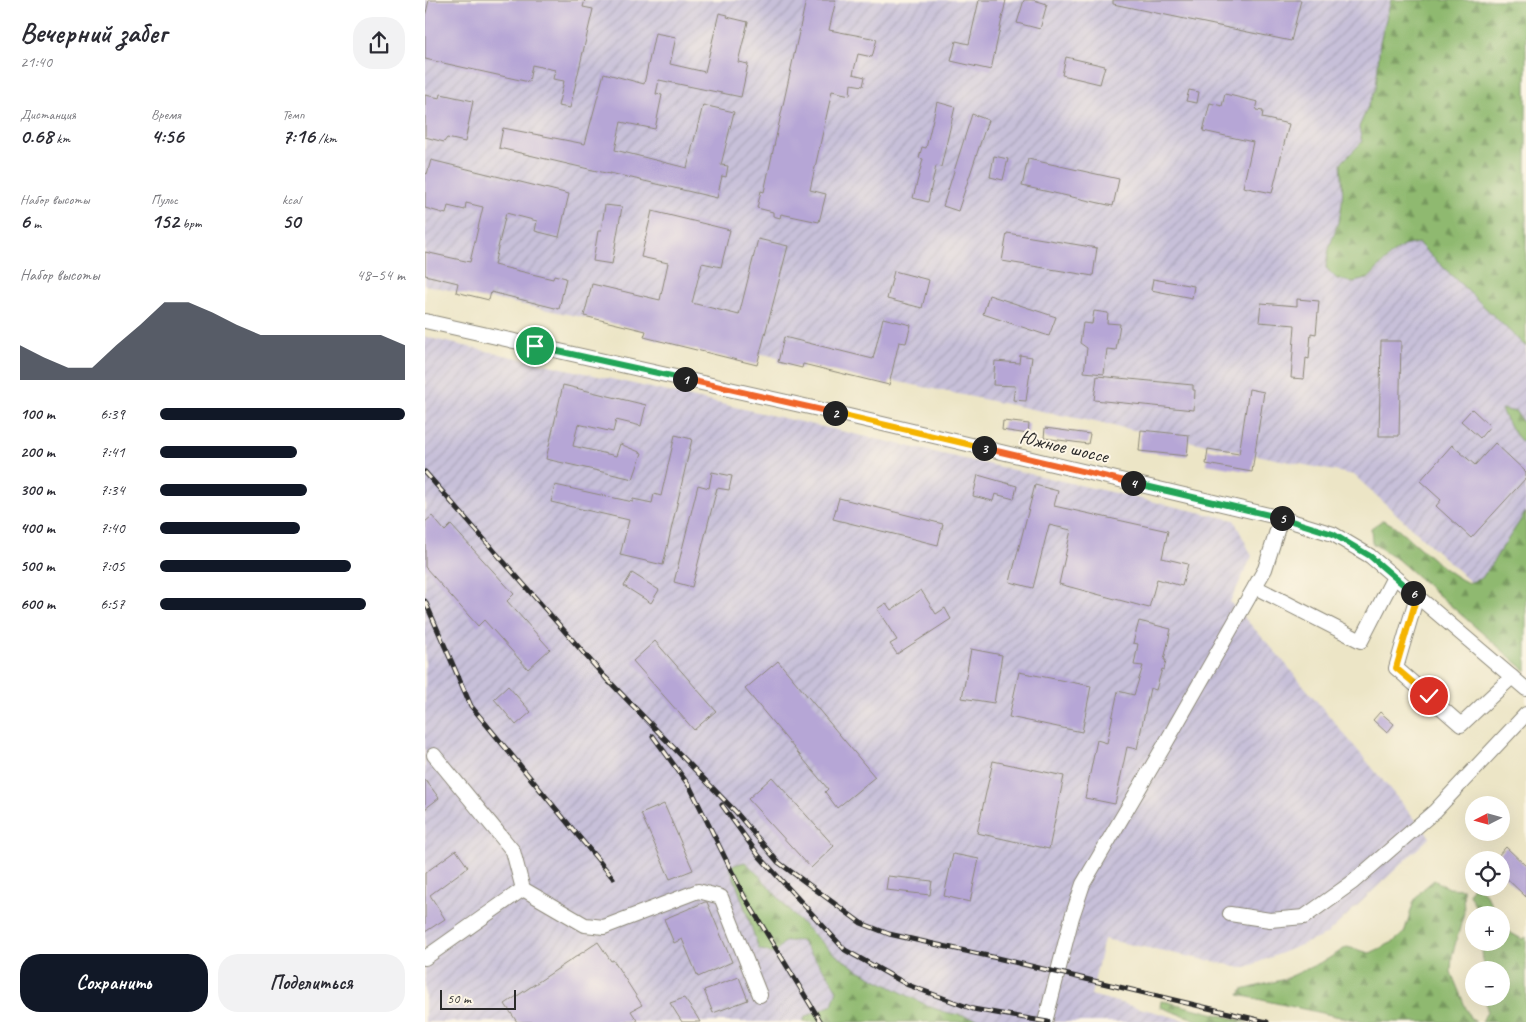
<!DOCTYPE html>
<html lang="ru">
<meta charset="utf-8">
<style>
:root{--surface:#fff;--page:#f2f2f3;--text:#2b2b33;--muted:#7c7c81;--accent:#111827}
body{margin:0;font-family:Caveat,sans-serif;background:var(--page);color:var(--text);height:100vh;display:flex;flex-direction:column;font-size:19px;white-space:nowrap}
*{box-sizing:border-box;margin:0}
p{font-size:16px;color:var(--muted)}
.icon{flex:none;width:28px;height:28px;fill:none;stroke:currentColor;stroke-width:2;stroke-linecap:round;stroke-linejoin:round}
.map{position:relative;flex:1;overflow:hidden}
.drawer{display:flex;flex-direction:column;background:var(--surface);width:425px}
.drawer>*{flex:none}
.needle{width:32px;rotate:264deg}
.tools{position:absolute;left:1040px;top:796px;display:grid;gap:10px}
.tools a{display:grid;place-items:center;width:45px;height:45px;border-radius:50%;background:var(--surface);box-shadow:0 5px 20px #0002;font-size:25px}
.scale{position:absolute;left:15px;bottom:12px;width:76px;box-sizing:border-box;padding-left:5px;border:2px solid #2b2b2b;border-top:0;font-size:14px;line-height:18px;white-space:nowrap;color:#2b2b2b;-webkit-text-stroke:4px #fcf5e5;paint-order:stroke}
.pin{position:absolute;display:grid;place-items:center;width:42px;height:42px;color:#fff;margin:-21px;border:2px solid #fff;border-radius:50%;box-shadow:0 1px 5px #0007}
.km{position:absolute;width:25px;height:25px;margin:-12px;border-radius:50%;background:#222;color:#fff;font-size:14px;line-height:25px;text-align:center}
.round{display:grid;place-items:center;flex:none;width:52px;height:52px;border-radius:20px;background:var(--page)}
.overview{display:flex;align-items:center;justify-content:space-between;height:85px;padding:0 20px}
h1{font-size:28px;font-weight:600;line-height:38px}
.metrics{display:grid;grid-template-columns:repeat(3,1fr);gap:8px;height:85px;padding:5px 20px}
.metrics div{display:grid;align-content:center}
.metrics b{font-size:21px;font-weight:600}
.metrics small{font-size:14px;font-weight:400}
.metrics p{font-size:14px}
.chart{height:140px;padding:10px 20px}
.chart p{display:flex;justify-content:space-between}
.chart svg{width:100%;height:90px;margin-top:5px;fill:var(--accent);opacity:.7}
.action{display:flex;gap:10px;margin-top:auto;padding:10px 20px}
.action a{flex:1;height:58px;border-radius:20px;background:var(--accent);color:#fff;font-size:20px;font-weight:600;line-height:58px;text-align:center}
.action a+a{background:var(--page);color:var(--text)}
ul{padding:0 20px;list-style:none;font-size:16px}
li{display:grid;grid-template-columns:80px 60px 1fr;align-items:center;height:38px}
li i{height:12px;border-radius:6px;background:var(--accent)}
main{display:flex;flex:1;min-height:0}
.map>svg:first-child{display:block}
.industrial{fill:url(#industrial-furrows)}
.forest{fill:url(#forest-firs);stroke:#5d724e}
.building{fill:#b6a6d6}
.lines{fill:none;stroke-linecap:round;stroke-linejoin:round}
.minor-casing{stroke:#8c8878;stroke-width:16}
.minor{stroke:#fff;stroke-width:14}
.rail-casing{stroke:#2b2b2b;stroke-width:5}
.rail{stroke:#fcf5e5;stroke-width:3;stroke-dasharray:9;stroke-linecap:butt}
.split-1-casing{stroke:#fff;stroke-width:10}
.split-2-casing{stroke:#fff;stroke-width:10}
.split-3-casing{stroke:#fff;stroke-width:10}
.split-4-casing{stroke:#fff;stroke-width:10}
.split-5-casing{stroke:#fff;stroke-width:10}
.split-6-casing{stroke:#fff;stroke-width:10}
.split-7-casing{stroke:#fff;stroke-width:10}
.split-1{stroke:#22a559;stroke-width:6}
.split-2{stroke:#f0652b;stroke-width:6}
.split-3{stroke:#f5b400;stroke-width:6}
.split-4{stroke:#f0652b;stroke-width:6}
.split-5{stroke:#22a559;stroke-width:6}
.split-6{stroke:#22a559;stroke-width:6}
.split-7{stroke:#f5b400;stroke-width:6}
.labels{text-anchor:middle;stroke-width:4;stroke-linejoin:round;paint-order:stroke}
.street-label{font-size:20px;fill:#2b2b2b;stroke:#fcf5e5}
</style>
<main>
<section class="drawer">
<div class="overview"><div><h1>Вечерний забег</h1><p>21:40</p></div><a class="round"><svg class="icon" aria-label="share" viewBox="0 0 24 24"><path d="M12 15V3M7 8l5-5 5 5M5 13v7h14v-7"/></svg></a></div>
<div class="metrics">
<div><p>Дистанция</p><b>0.68<small> km</small></b></div>
<div><p>Время</p><b>4:56</b></div>
<div><p>Темп</p><b>7:16<small> /km</small></b></div>
</div>
<div class="metrics">
<div><p>Набор высоты</p><b>6<small> m</small></b></div>
<div><p>Пульс</p><b>152<small> bpm</small></b></div>
<div><p>kcal</p><b>50</b></div>
</div>
<div class="chart"><p><span>Набор высоты</span>48–54 m</p>
<svg viewBox="0 0 160 44" preserveAspectRatio="none"><path d="M0 44V27L10 33L20 38L30 38L40 27L50 17L60 6L70 6L80 11L90 17L100 22L110 22L120 22L130 22L140 22L150 22L160 27V44z"/></svg>
</div>
<ul>
<li><b>100 m</b>6:39<i style="width:100%"></i></li>
<li><b>200 m</b>7:41<i style="width:56%"></i></li>
<li><b>300 m</b>7:34<i style="width:60%"></i></li>
<li><b>400 m</b>7:40<i style="width:57%"></i></li>
<li><b>500 m</b>7:05<i style="width:78%"></i></li>
<li><b>600 m</b>6:57<i style="width:84%"></i></li>
</ul>
<div class="action"><a>Сохранить</a><a>Поделиться</a></div>
</section>
<div class="map">
<svg width="1101" height="1022" viewBox="0 0 1101 1022">
<defs>
<pattern id="industrial-furrows" width="10" height="10" patternUnits="userSpaceOnUse" patternTransform="scale(1.25)"><rect width="10" height="10" fill="#c7c0d9"/><path d="M-1 1l2-2M0 10L10 0M9 11l2-2" fill="none" stroke="#aba5ba"/></pattern>
<pattern id="forest-firs" width="22" height="20" patternUnits="userSpaceOnUse" patternTransform="scale(1.25)"><rect width="22" height="20" fill="#8fb970"/><path d="M5 1l3.5 6h-7zM16 11l3.5 6h-7z" fill="#75975c"/></pattern>
</defs>
<rect width="100%" height="100%" fill="#fcf5e5"/>
<filter id="ink" filterUnits="userSpaceOnUse"><feTurbulence type="fractalNoise" baseFrequency=".02" numOctaves="2"/><feDisplacementMap in="SourceGraphic" scale="10" xChannelSelector="R" yChannelSelector="G"/><feConvolveMatrix kernelMatrix="1 2 1 2 8 2 1 2 1" color-interpolation-filters="sRGB"/></filter>
<filter id="wash" filterUnits="userSpaceOnUse"><feTurbulence type="fractalNoise" baseFrequency=".0096" numOctaves="4" result="noise"/><feDisplacementMap in="SourceGraphic" scale="20" xChannelSelector="R" yChannelSelector="G"/><feGaussianBlur stdDeviation="1.12" result="paint"/><feColorMatrix in="noise" values="0 0 0 0 0 0 0 0 0 0 0 0 0 0 0 0 0 1.4 0 .05"/><feComposite in="paint" operator="in"/></filter>
<g filter="url(#wash)">
<rect width="100%" height="100%" fill="#ece5c6"/>
<g class="industrial">
<path d="M0,0H1101V633L929,475L0,285Z"/>
<path d="M0,337L809,520L827,556L805,602L854,656L1005,837L901,935L819,968L679,939L666,995L767,1022H0Z"/>
</g>
<g class="forest">
<path d="M966,0H1101V347L993,243L978,246L965,256L943,279L928,282L912,279L901,268C902,245 912,232 916,210C919,194 917,179 916,163L937,142L934,127L951,88L955,42Z"/>
<path d="M1076,409L1091,412L1101,427V446C1089,434 1082,424 1076,409Z"/>
<path d="M1101,512V671L972,559L947,543L946,528L958,520C976,528 980,536 995,548C1010,561 1025,574 1043,583L1057,578Z"/>
<path d="M320,862L331,872L372,919L407,952L433,970L503,1006L519,1012L568,1022H378L380,1017L407,1005L412,990L404,976L375,940L359,942L349,954L334,949L305,866Z"/>
<path d="M1009,880L1023,888L1038,889L1039,913L1027,956L1026,972L1045,1018L1051,1022H938L814,995L817,990L860,979L901,960L922,947L945,953L968,942L979,933L989,901L997,890Z"/>
<path d="M1049,883V888H1053L1060,893L1073,915H1055L1044,894Z"/>
<path d="M1076,920L1084,932L1097,939L1101,937V1022H1057L1062,1011L1061,998H1076V970H1059L1057,951L1059,943L1076,942Z"/>
<path d="M736,1001L743,1002L823,1022H777L735,1007Z"/>
</g>
<g id="blocks">
<g class="building">
<path d="M4,0H160L158,7L168,9L145,108L133,106L139,81L128,79L130,70L107,65L104,82L0,59V17Z"/>
<path d="M381,0H411L404,30L452,39L447,57L433,54L428,74L440,77L438,86L426,84L425,95L407,91L385,190L401,194L394,222L356,214L355,218L348,216V212L332,208L336,191L339,192Z"/>
<path d="M554,0H581L566,70L526,61L531,41L544,44Z"/>
<path d="M599,0H609L622,4L615,29L592,23Z"/>
<path d="M688,0H876L866,41L688,4Z"/>
<path d="M294,13L303,15L302,17L323,22L313,62L323,64L316,97L234,80L231,94L237,95L230,129L196,122L190,150L262,168L278,105L309,112L296,165L303,166L301,177L297,176L292,198L185,173V174L74,148L78,128L160,144L179,73L219,84L230,33L251,37L245,64L280,72Z"/>
<path d="M641,57L680,66L675,84L637,75Z"/>
<path d="M764,90L774,92L772,103L761,101Z"/>
<path d="M16,94L48,101L40,142L22,138L19,142L0,137V95L15,98Z"/>
<path d="M800,94L833,102L831,110L838,111L837,118L864,124L847,193L818,187L828,142L778,131L785,103L797,106Z"/>
<path d="M512,102L530,107L516,167L511,166L503,202L488,198L498,159L494,158L497,147L501,148Z"/>
<path d="M547,114L563,120L533,211L518,206Z"/>
<path d="M569,156L583,159L578,180L565,177Z"/>
<path d="M603,159L694,179L688,206L597,186Z"/>
<path d="M6,160L144,194L134,237L110,231L112,221L81,213L69,265L128,279L129,275L141,278L134,309L66,292L64,300L31,292L33,283L0,275V252L45,262L58,207L41,203L40,210L23,206L21,214L0,208V173L2,174Z"/>
<path d="M180,205L197,207L187,264L168,261L173,231H176Z"/>
<path d="M227,211L305,230L296,267L277,263L267,303L314,315L333,239L363,246L332,365L219,337L221,331L159,316L167,284L235,300L243,263L216,257Z"/>
<path d="M582,233L672,248L668,276L577,261Z"/>
<path d="M469,271L504,280L497,308L462,299Z"/>
<path d="M728,279L769,286L767,298L726,290Z"/>
<path d="M564,295L631,317L624,336L558,314Z"/>
<path d="M872,299L894,301L891,334L886,333L884,359L881,358L879,379L866,378L870,325L834,322L836,303L872,306Z"/>
<path d="M669,311L683,313L682,323L695,324L691,350L682,349L679,374L659,372L662,348L655,343L658,323L667,324Z"/>
<path d="M458,318L486,325L481,343L474,342L464,385L378,364L377,368L353,362L359,337L448,359Z"/>
<path d="M956,341H976L974,436H954Z"/>
<path d="M595,355L607,357L601,401L588,400L590,386L568,385L570,361L594,363Z"/>
<path d="M672,376L768,385V390H770L769,410L669,400Z"/>
<path d="M138,385L221,405L216,426L191,420L188,432L153,424L148,446L191,456L195,444L217,453L208,479L121,459Z"/>
<path d="M824,389L839,392L827,472L781,464L783,449L814,454Z"/>
<path d="M1047,409L1065,426L1055,438L1036,421Z"/>
<path d="M578,421L604,424L603,434L577,430Z"/>
<path d="M620,428L665,434L663,444L619,438Z"/>
<path d="M716,430L764,435L762,456L714,451Z"/>
<path d="M250,435L267,439L238,565L195,555L204,520L126,502L130,485L208,502V499L227,503L229,494L236,496Z"/>
<path d="M1070,443L1101,472V478L1046,538L1011,506L1016,500L995,481L1027,445L1050,465Z"/>
<path d="M287,472L307,476L304,490L292,488L267,587L249,582L273,485L284,488Z"/>
<path d="M553,475L592,486L589,499L570,494L568,501L548,496Z"/>
<path d="M610,485L633,491L629,506L743,531L737,558L763,564L757,586L732,579L724,608L634,584L646,530L624,525L608,588L585,582Z"/>
<path d="M414,498L518,524L513,545L408,519Z"/>
<path d="M7,516L20,531L26,525L89,594L82,601L125,649L103,669L59,620L53,626L0,567V522Z"/>
<path d="M207,573L234,590L226,603L199,586Z"/>
<path d="M496,590L511,614L520,608L526,619L472,654L465,644L472,640L452,609L461,603L466,610Z"/>
<path d="M714,621L746,629L739,660H741L739,670L737,669L731,690L725,688L712,749L702,747L690,804L660,798L672,740L682,743L693,691L709,695L718,666L709,665L713,644L708,643Z"/>
<path d="M230,641L291,711L269,730L208,661Z"/>
<path d="M546,649L577,655L569,703L537,698Z"/>
<path d="M353,661L450,777L412,808L400,792L403,789L320,689Z"/>
<path d="M594,672L666,686L657,732L584,717Z"/>
<path d="M83,686L106,712L91,725L69,699Z"/>
<path d="M955,712L969,724L962,733L948,720Z"/>
<path d="M568,761L639,776L624,849L552,833Z"/>
<path d="M347,777L409,846L386,868L323,799Z"/>
<path d="M0,779L14,798L0,809Z"/>
<path d="M239,804L268,870L245,879L216,814Z"/>
<path d="M1081,847L1101,866V897L1076,873V860H1069Z"/>
<path d="M31,850L43,867L5,895L20,919L0,932V873Z"/>
<path d="M528,854L554,859L545,902L519,896Z"/>
<path d="M463,876L507,881L505,895L461,890Z"/>
<path d="M280,902H282L307,962L273,977L257,939L249,943L239,919Z"/>
<path d="M173,942L186,961L188,960L217,1005L206,1011L213,1022H92L80,1004Z"/>
<path d="M314,977L323,1000L288,1013L279,990Z"/>
<path d="M259,998L271,1015L275,1022H257L245,1003Z"/>
</g>
</g>
</g>
<g filter="url(#ink)">
<use href="#blocks" fill-opacity="0" stroke="#8c8878" stroke-width="1"/>
<g class="lines">
<g class="minor-casing">
<g id="minor">
<path d="M0,321L411,413L856,518L908,534L945,556L1101,689"/>
<path d="M830,587L936,641L969,577"/>
<path d="M992,596L971,668L1036,725L1087,677"/>
<path d="M9,755L88,851L98,889"/>
<path d="M805,914L845,920L879,917L928,882L1010,811L1101,714"/>
<path d="M0,958L98,889L160,925L179,927L273,891L296,897L335,995"/>
<path d="M620,1022L647,917L658,884L739,746L840,569L856,518"/>
</g>
</g>
<use href="#minor" class="minor"/>
<g class="rail-casing">
<g id="rail">
<path d="M0,472L185,683"/>
<path d="M0,601L46,706L188,878"/>
<path d="M181,678L310,811L353,862L436,923L464,934L572,958L842,1022"/>
<path d="M228,736L265,787L319,896L396,1022"/>
<path d="M297,805L334,856L420,950L483,985L548,1009L623,1022"/>
</g>
</g>
<use href="#rail" class="rail"/>
</g>
</g>
<g class="lines" filter="url(#ink)">
<g class="split-1-casing">
<path id="split-1" d="M110,346L260,379"/>
</g>
<g class="split-2-casing">
<path id="split-2" d="M260,379L410,413"/>
</g>
<g class="split-3-casing">
<path id="split-3" d="M410,413L559,448"/>
</g>
<g class="split-4-casing">
<path id="split-4" d="M559,448L708,483"/>
</g>
<g class="split-5-casing">
<path id="split-5" d="M708,483L857,518"/>
</g>
<g class="split-6-casing">
<path id="split-6" d="M857,518L908,534L945,556L988,593"/>
</g>
<g class="split-7-casing">
<path id="split-7" d="M988,593L992,596L971,668L1004,696"/>
</g>
<use href="#split-1" class="split-1"/>
<use href="#split-2" class="split-2"/>
<use href="#split-3" class="split-3"/>
<use href="#split-4" class="split-4"/>
<use href="#split-5" class="split-5"/>
<use href="#split-6" class="split-6"/>
<use href="#split-7" class="split-7"/>
</g>
<g class="labels">
<g class="street-label">
<text transform="translate(639 446) rotate(13)" y="7">Южное шоссе</text>
</g>
</g>
</svg>
<div class="tools">
<a><svg class="needle" viewBox="-14 -14 28 28"><path d="M0-13l5 13h-10z" fill="#e53935"/><path d="M0 13l5-13h-10z" fill="#7c7c81"/></svg></a>
<a><svg class="icon" aria-label="locate" viewBox="0 0 24 24"><circle cx="12" cy="12" r="6"/><path d="M12 2v4M12 18v4M2 12h4M18 12h4"/></svg></a>
<a>+</a>
<a>−</a>
</div>
<div class="scale">50 m</div>
<div class="pin" style="left:110px;top:346px;background:#1e9e55"><svg class="icon" aria-label="arrive" viewBox="0 0 24 24"><path d="M6 21V4h12l-3 4 3 4H6"/></svg></div>
<div class="pin" style="left:1004px;top:696px;background:#d93025"><svg class="icon" aria-label="check" viewBox="0 0 24 24"><path d="M5 12l5 5 9-10"/></svg></div>
<b class="km" style="left:260px;top:379px">1</b>
<b class="km" style="left:410px;top:413px">2</b>
<b class="km" style="left:559px;top:448px">3</b>
<b class="km" style="left:708px;top:483px">4</b>
<b class="km" style="left:857px;top:518px">5</b>
<b class="km" style="left:988px;top:593px">6</b>
</div>
</main>
